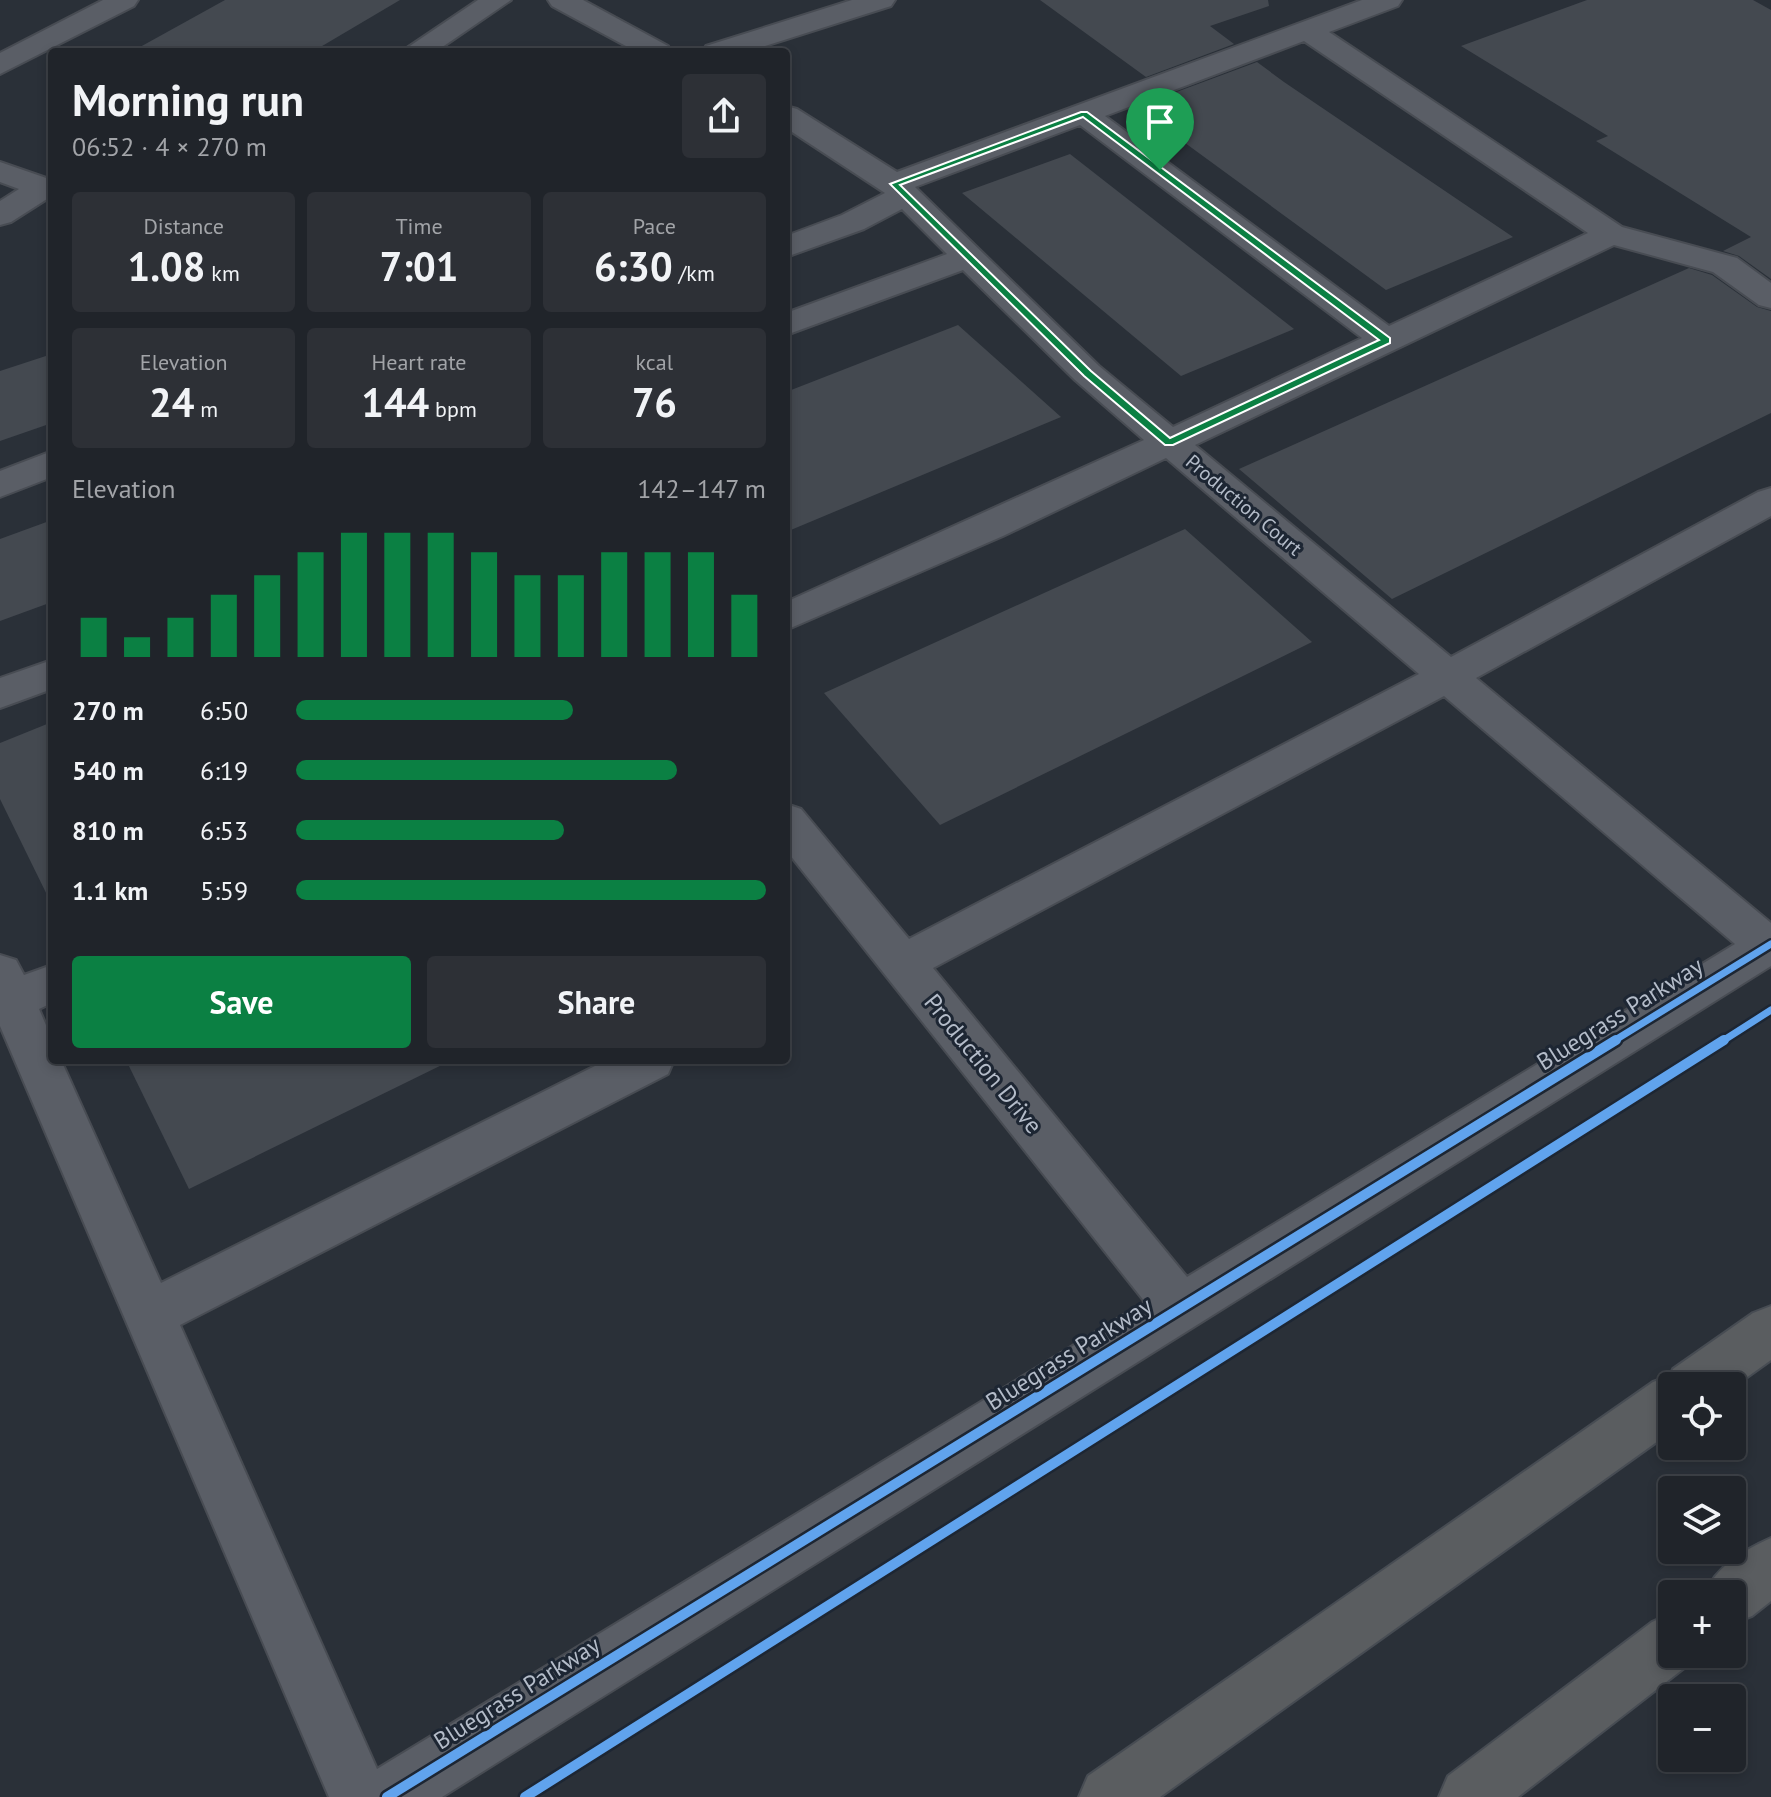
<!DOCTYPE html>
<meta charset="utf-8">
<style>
:root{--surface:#20242a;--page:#2d3036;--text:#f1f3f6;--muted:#a2a4a8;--line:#3d4147;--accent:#0b8043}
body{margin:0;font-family:"PT Sans",sans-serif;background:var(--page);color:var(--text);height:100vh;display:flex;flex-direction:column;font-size:30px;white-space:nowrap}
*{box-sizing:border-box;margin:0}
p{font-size:26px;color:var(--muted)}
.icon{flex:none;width:44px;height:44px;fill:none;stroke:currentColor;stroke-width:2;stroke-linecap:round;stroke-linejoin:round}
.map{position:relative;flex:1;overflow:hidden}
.details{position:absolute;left:48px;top:48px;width:742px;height:1016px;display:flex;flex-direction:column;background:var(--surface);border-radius:8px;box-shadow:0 4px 12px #0003,0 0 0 2px var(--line)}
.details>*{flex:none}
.tools{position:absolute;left:1658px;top:1372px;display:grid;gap:16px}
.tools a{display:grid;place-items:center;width:88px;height:88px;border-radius:8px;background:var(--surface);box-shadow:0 4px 12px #0003,0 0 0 2px var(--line);font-size:40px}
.pin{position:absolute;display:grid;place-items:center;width:68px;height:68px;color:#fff;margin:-82px -34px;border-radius:50% 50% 50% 0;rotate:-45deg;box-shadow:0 0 8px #0007}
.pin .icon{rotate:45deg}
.round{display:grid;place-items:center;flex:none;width:84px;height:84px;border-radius:8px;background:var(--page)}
.summary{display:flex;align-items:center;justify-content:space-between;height:136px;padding:0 24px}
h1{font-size:44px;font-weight:700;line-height:60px}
.metrics{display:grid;grid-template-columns:repeat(3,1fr);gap:12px;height:136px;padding:8px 24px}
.metrics div{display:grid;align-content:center;border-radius:8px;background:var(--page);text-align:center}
.metrics b{font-size:40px;font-weight:700}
.metrics small{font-size:22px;font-weight:400}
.metrics p{font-size:22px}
.chart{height:224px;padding:16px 24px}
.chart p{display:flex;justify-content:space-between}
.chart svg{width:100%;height:144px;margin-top:8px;stroke:var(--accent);stroke-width:6}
.cta{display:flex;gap:16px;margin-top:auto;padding:16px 24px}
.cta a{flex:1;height:92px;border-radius:8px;background:var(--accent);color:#fff;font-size:32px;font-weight:700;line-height:92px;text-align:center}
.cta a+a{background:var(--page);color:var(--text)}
ul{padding:0 24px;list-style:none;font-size:26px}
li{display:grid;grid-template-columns:128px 96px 1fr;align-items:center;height:60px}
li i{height:20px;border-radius:10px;background:var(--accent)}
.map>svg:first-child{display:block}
.building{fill:#444950}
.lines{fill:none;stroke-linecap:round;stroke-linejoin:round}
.minor-casing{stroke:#484c53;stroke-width:4}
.highway-casing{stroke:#474c53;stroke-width:4}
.minor{fill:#5a5e66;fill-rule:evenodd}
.highway{fill:#5a5d60;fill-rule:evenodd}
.cycleway-far1-casing{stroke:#1d2633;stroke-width:12}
.cycleway-casing{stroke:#1d2633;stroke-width:15}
.cycleway-far1{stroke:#60a3ed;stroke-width:7}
.cycleway{stroke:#60a3ed;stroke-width:10}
.route{fill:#0b8043;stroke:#fff;stroke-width:2;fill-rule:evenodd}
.labels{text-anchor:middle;stroke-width:6;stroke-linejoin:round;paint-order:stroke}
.far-street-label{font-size:20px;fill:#b4bcc9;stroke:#1d2633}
.street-label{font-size:24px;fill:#b4bcc9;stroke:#1d2633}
</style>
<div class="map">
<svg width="1771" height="1797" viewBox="0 0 1771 1797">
<rect width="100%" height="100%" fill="#2a3038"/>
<g class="building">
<path d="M225,0H400L312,52H131Z"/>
<path d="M1040,0H1268L1269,6L1210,26L1234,44L1146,77Z"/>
<path d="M1587,0H1753L1771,10V279L1739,256L1723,251L1751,237L1596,141L1608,136L1461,46Z"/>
<path d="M1257,62L1284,82L1513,237L1386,290L1155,121L1191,108L1171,94Z"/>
<path d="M1070,154L1294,329L1181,376L962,193Z"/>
<path d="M1689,268L1712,275L1757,307L1771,311V413L1392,599L1239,469Z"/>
<path d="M958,325L1061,417L786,532V392Z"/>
<path d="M52,354V423L0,441V371Z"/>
<path d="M52,520V602L0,621V539Z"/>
<path d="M1185,529L1312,642L940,825L824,693Z"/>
<path d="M52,722V905L0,799V743Z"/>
<path d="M126,1060H452L189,1189Z"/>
</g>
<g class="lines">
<g class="minor-casing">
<g id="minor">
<path d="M103,0H138L134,6L0,74V53Z"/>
<path d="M478,0H511L435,52H401Z"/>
<path d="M548,0H583L668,46L672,52H637L552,6Z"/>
<path d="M852,0H895L891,6L746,52H702L706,46Z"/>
<path d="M1362,0H1402L1398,6L1329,32L1622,227L1737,258L1771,283V308L1759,305L1713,272L1614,245L1195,445L1451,657L1758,492L1771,488V516L1476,678L1771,923V966L442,1797H329L0,1026V955L16,960L24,975L52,965V1003L39,1009L52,1039V1060H61L161,1283L607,1060H674L668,1074L180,1325L377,1769L1145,1302L786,850V804L801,809L909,939L1419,674L1166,458L1003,536L786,630V602L1144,440L1075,380L963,270L786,335V313L947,254L902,209L864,229L786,257V236L842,215L885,193L786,128V106L797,109L897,172ZM1304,41L1588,233L1389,326L1105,116ZM1080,125L1362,338L1173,427L1099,366L915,187ZM1444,696L1735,944L1187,1277L933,968Z"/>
<path d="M0,162L52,180V200L47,199L11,222L0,225V201L19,189L0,182Z"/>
<path d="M52,451V477L0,497V471Z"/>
<path d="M52,660V689L0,708V678Z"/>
</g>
</g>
<g class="highway-casing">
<g id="highway">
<path d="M1771,1306V1360L1732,1388L1672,1386V1431L1160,1797H1079L1088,1776L1653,1382L1670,1376L1673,1369L1753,1313Z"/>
<path d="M1771,1538V1601L1752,1616L1732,1624V1594H1705C1716,1566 1744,1550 1771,1538Z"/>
<path d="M1672,1613V1654H1696L1692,1662L1518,1797H1439L1448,1776L1652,1622Z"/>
</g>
</g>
<use href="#minor" class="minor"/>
<use href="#highway" class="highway"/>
<g class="cycleway-far1-casing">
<g id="cycleway-far1">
<path d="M1612,1042L1771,944"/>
<path d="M1721,1042L1771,1010"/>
</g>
</g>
<g class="cycleway-casing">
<g id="cycleway">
<path d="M387,1797L1616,1040"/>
<path d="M525,1797L1724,1040"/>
</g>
</g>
<use href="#cycleway-far1" class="cycleway-far1"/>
<use href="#cycleway" class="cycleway"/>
</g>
<path class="route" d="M1081,112H1087L1390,338V343L1173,445H1165L1084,376L890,184ZM1083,117L1379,340L1170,438L1091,371L900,185Z"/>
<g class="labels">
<g class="far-street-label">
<text transform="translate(1244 505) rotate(40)" y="7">Production Court</text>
</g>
<g class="street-label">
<text transform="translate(1620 1014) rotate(-32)" y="8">Bluegrass Parkway</text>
<text transform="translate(983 1064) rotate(51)" y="8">Production Drive</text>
<text transform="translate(1069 1354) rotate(-32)" y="8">Bluegrass Parkway</text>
<text transform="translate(517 1693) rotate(-32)" y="8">Bluegrass Parkway</text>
</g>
</g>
</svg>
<div class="tools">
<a><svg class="icon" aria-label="locate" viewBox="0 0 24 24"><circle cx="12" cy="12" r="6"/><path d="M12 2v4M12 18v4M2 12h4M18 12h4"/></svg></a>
<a><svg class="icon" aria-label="layers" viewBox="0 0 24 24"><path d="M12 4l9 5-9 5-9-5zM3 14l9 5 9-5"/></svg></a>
<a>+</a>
<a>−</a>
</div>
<div class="pin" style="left:1160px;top:170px;background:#1e9e55"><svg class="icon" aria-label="arrive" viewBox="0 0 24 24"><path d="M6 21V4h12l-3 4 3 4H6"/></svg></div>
<section class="details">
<div class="summary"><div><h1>Morning run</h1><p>06:52 · 4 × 270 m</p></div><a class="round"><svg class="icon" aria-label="share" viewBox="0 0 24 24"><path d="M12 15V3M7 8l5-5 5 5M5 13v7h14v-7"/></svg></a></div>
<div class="metrics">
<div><p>Distance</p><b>1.08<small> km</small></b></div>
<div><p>Time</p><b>7:01</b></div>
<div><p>Pace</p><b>6:30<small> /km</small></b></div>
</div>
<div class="metrics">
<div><p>Elevation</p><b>24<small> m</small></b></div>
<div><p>Heart rate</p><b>144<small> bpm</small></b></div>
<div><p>kcal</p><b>76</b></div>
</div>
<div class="chart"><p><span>Elevation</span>142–147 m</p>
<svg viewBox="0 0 160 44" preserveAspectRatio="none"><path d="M5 44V32M15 44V38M25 44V32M35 44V25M45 44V19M55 44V12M65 44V6M75 44V6M85 44V6M95 44V12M105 44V19M115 44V19M125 44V12M135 44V12M145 44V12M155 44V25"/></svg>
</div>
<ul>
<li><b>270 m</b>6:50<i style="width:59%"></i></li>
<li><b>540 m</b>6:19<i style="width:81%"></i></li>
<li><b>810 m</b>6:53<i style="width:57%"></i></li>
<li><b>1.1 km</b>5:59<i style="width:100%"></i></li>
</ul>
<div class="cta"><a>Save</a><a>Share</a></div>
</section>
</div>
